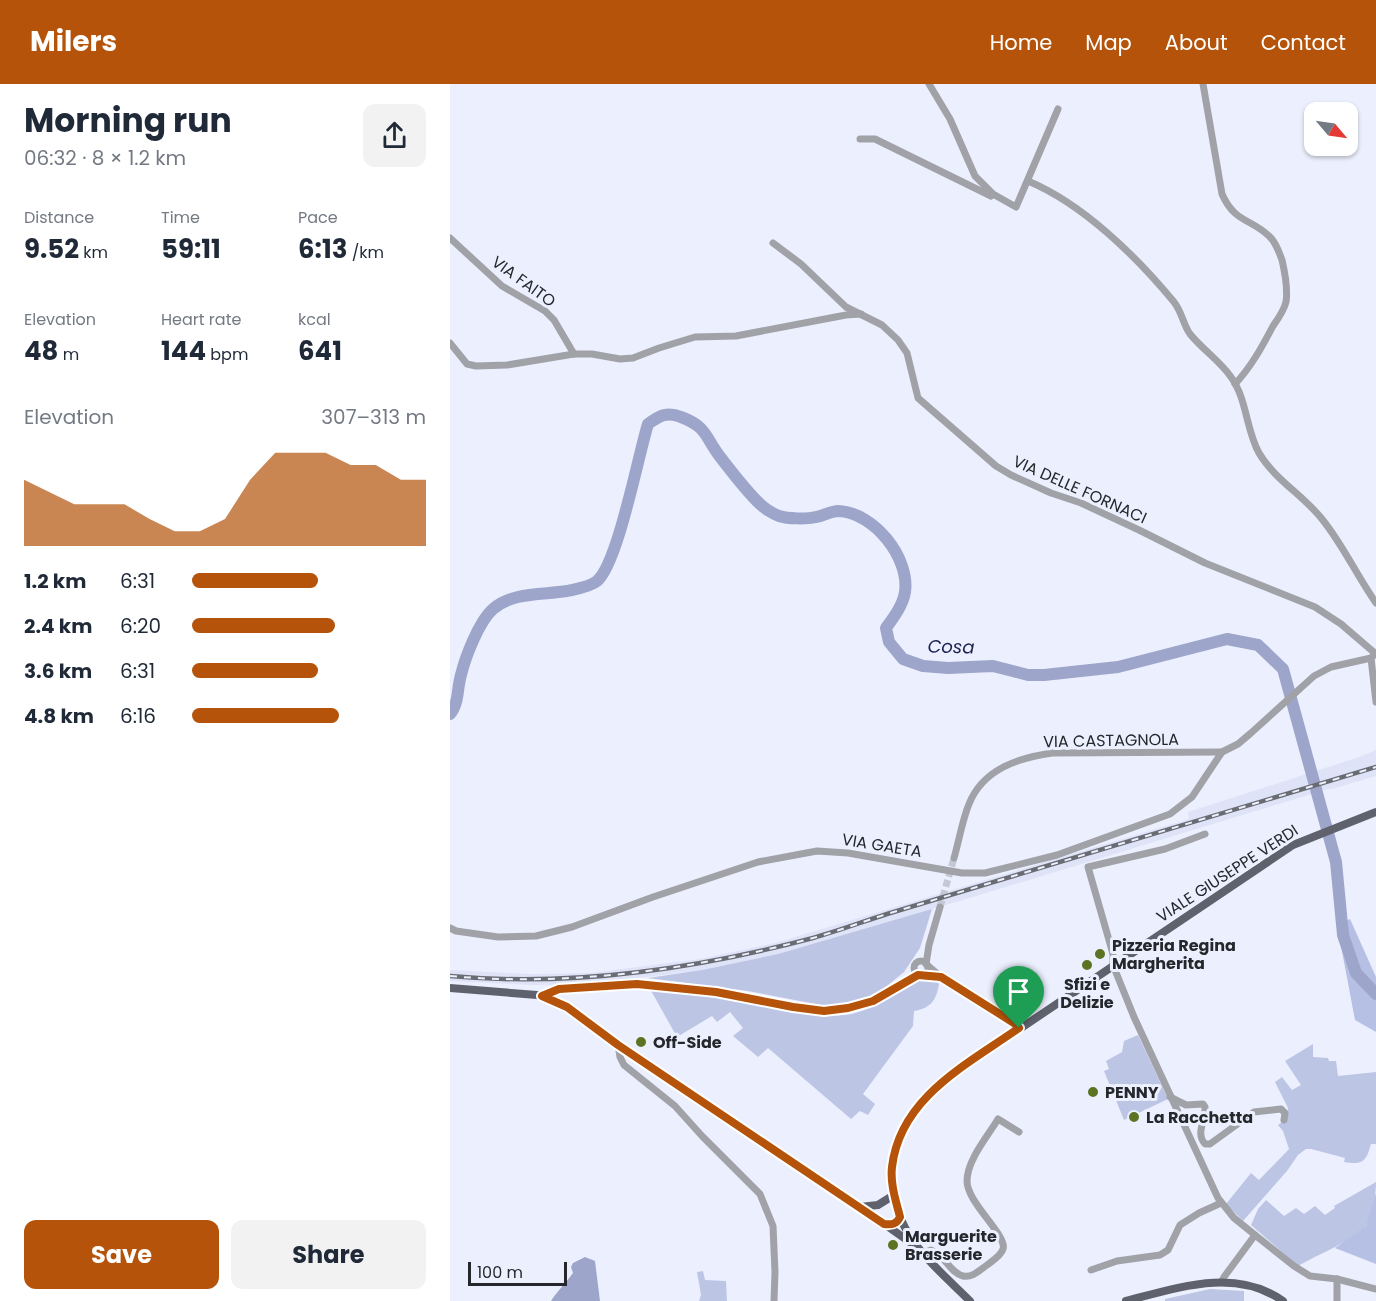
<!DOCTYPE html>
<meta charset="utf-8">
<style>
:root{--surface:#fff;--page:#f2f2f3;--text:#1f2937;--muted:#747a83;--accent:#b45309}
body{margin:0;font-family:Poppins,sans-serif;background:var(--page);color:var(--text);height:100vh;display:flex;flex-direction:column;font-size:22px;white-space:nowrap}
*{box-sizing:border-box;margin:0}
p{font-size:20px;color:var(--muted)}
.icon{flex:none;width:33px;height:33px;fill:none;stroke:currentColor;stroke-width:2;stroke-linecap:round;stroke-linejoin:round}
.map{position:relative;flex:1;overflow:hidden}
.panel{display:flex;flex-direction:column;background:var(--surface);width:450px}
.panel>*{flex:none}
.needle{width:39px;rotate:119deg}
.fabs{position:absolute;left:854px;top:18px;display:grid;gap:12px}
.fabs a{display:grid;place-items:center;width:54px;height:54px;border-radius:12px;background:var(--surface);box-shadow:0 2px 4px #0004;font-size:30px}
.scale{position:absolute;left:18px;bottom:15px;width:99px;box-sizing:border-box;padding-left:6px;border:3px solid #25272c;border-top:0;font-size:16px;line-height:21px;white-space:nowrap;color:#25272c;-webkit-text-stroke:4px #ecf0fe;paint-order:stroke}
.pin{position:absolute;display:grid;place-items:center;width:51px;height:51px;color:#fff;margin:-62px -26px;border-radius:50% 50% 50% 0;rotate:-45deg;box-shadow:0 0 6px #0007}
.pin .icon{rotate:45deg}
.round{display:grid;place-items:center;flex:none;width:63px;height:63px;border-radius:12px;background:var(--page)}
.headline{display:flex;align-items:center;justify-content:space-between;height:102px;padding:0 24px}
h1{font-size:33px;font-weight:700;line-height:45px}
.stats{display:grid;grid-template-columns:repeat(3,1fr);gap:9px;height:102px;padding:6px 24px}
.stats div{display:grid;align-content:center}
.stats b{font-size:26px;font-weight:700}
.stats small{font-size:16px;font-weight:400}
.stats p{font-size:16px}
.chart{height:168px;padding:12px 24px}
.chart p{display:flex;justify-content:space-between}
.chart svg{width:100%;height:108px;margin-top:6px;fill:var(--accent);opacity:.7}
.button{display:flex;gap:12px;margin-top:auto;padding:12px 24px}
.button a{flex:1;height:69px;border-radius:12px;background:var(--accent);color:#fff;font-size:24px;font-weight:700;line-height:69px;text-align:center}
.button a+a{background:var(--page);color:var(--text)}
ul{padding:0 24px;list-style:none;font-size:20px}
li{display:grid;grid-template-columns:96px 72px 1fr;align-items:center;height:45px}
li i{height:15px;border-radius:8px;background:var(--accent)}
header{display:flex;align-items:center;gap:36px;box-sizing:border-box;height:84px;padding:0 30px;background:var(--accent);color:#fff}
header strong{font-size:28px}
nav{display:flex;gap:33px;margin-inline-start:auto;font-size:21px}
main{display:flex;flex:1;min-height:0}
.map>svg:first-child{display:block}
.built{fill:#dee3f8}
.green{fill:#bdc5e5}
.forest{fill:#b6bfe4}
.water{fill:#9da6ca}
.lines{fill:none;stroke-linecap:round;stroke-linejoin:round}
.river{stroke:#9da6ca;stroke-width:12}
.minor-tunnel{stroke:#c4c8d4;stroke-width:7;stroke-dasharray:7 3.5;stroke-linecap:butt}
.minor{stroke:#a0a2a8;stroke-width:7}
.major{stroke:#5f626c;stroke-width:8}
.rail-casing{stroke:#6a6c74;stroke-width:4.5}
.rail{stroke:#ecf0fe;stroke-width:2;stroke-dasharray:7;stroke-linecap:butt}
.route-casing{stroke:#fff;stroke-width:12}
.route{stroke:#b45309;stroke-width:8}
.poi-dot{fill:#5d7324;stroke:#ecf0fe;stroke-width:2}
.labels{text-anchor:middle;stroke-width:6;stroke-linejoin:round;paint-order:stroke}
.street-label{font-size:16px;fill:#25272c;stroke:#ecf0fe}
.poi-label{font-size:16px;font-weight:bold;fill:#25272c;stroke:#ecf0fe;text-anchor:start}
.water-label{font-size:18px;font-style:italic;fill:#1d2351;stroke:#ecf0fe}
</style>
<header>
<strong>Milers</strong>
<nav><a>Home</a><a>Map</a><a>About</a><a>Contact</a></nav>
</header>
<main>
<section class="panel">
<div class="headline"><div><h1>Morning run</h1><p>06:32 · 8 × 1.2 km</p></div><a class="round"><svg class="icon" aria-label="share" viewBox="0 0 24 24"><path d="M12 15V3M7 8l5-5 5 5M5 13v7h14v-7"/></svg></a></div>
<div class="stats">
<div><p>Distance</p><b>9.52<small> km</small></b></div>
<div><p>Time</p><b>59:11</b></div>
<div><p>Pace</p><b>6:13<small> /km</small></b></div>
</div>
<div class="stats">
<div><p>Elevation</p><b>48<small> m</small></b></div>
<div><p>Heart rate</p><b>144<small> bpm</small></b></div>
<div><p>kcal</p><b>641</b></div>
</div>
<div class="chart"><p><span>Elevation</span>307–313 m</p>
<svg viewBox="0 0 160 44" preserveAspectRatio="none"><path d="M0 44V17L10 22L20 27L30 27L40 27L50 33L60 38L70 38L80 33L90 17L100 6L110 6L120 6L130 11L140 11L150 17L160 17V44z"/></svg>
</div>
<ul>
<li><b>1.2 km</b>6:31<i style="width:54%"></i></li>
<li><b>2.4 km</b>6:20<i style="width:61%"></i></li>
<li><b>3.6 km</b>6:31<i style="width:54%"></i></li>
<li><b>4.8 km</b>6:16<i style="width:63%"></i></li>
</ul>
<div class="button"><a>Save</a><a>Share</a></div>
</section>
<div class="map">
<svg width="926" height="1217" viewBox="0 0 926 1217">
<rect width="100%" height="100%" fill="#ecf0fe"/>
<path class="built" d="M926,666V692L882,705H878L513,816L328,870L252,886L140,900L81,901L0,897V886L81,890L140,889L250,875L325,859L739,735L738,728L909,673Z"/>
<g class="green">
<path d="M482,825L470,864L454,888L432,906L408,918L376,922L298,907L198,894L252,886L328,870Z"/>
<path d="M465,896L486,897L489,900C486,917 481,924 464,927L463,942L413,1010L425,1020L418,1031L410,1027L401,1035L318,964L308,973L283,952L293,944L280,928L267,938L262,932L227,953L200,905C220,907 240,908 259,911C298,917 368,939 405,929C427,923 446,909 465,896Z"/>
<path d="M688,951L718,1015L674,1036L654,987L659,985L656,977L672,968L674,957Z"/>
<path d="M863,960V973L878,974L879,977H886L888,992L926,988V1060H921C916,1078 913,1081 894,1078L895,1074L861,1065H856L848,1071L837,1087L793,1137L776,1120L801,1089L809,1096L839,1065L833,1047L828,1041L837,1034L838,1024L825,998L832,993L842,1006L851,1001L835,977Z"/>
<path d="M926,1098C926,1111 923,1128 917,1140C909,1154 863,1173 848,1182L801,1141L808,1125L816,1116L834,1132L846,1124L854,1130L865,1122L875,1131L885,1124L884,1122Z"/>
<path d="M253,1187L255,1196L276,1197L277,1217H249L251,1211L247,1188Z"/>
<path d="M760,1205L794,1207V1217H715V1215Z"/>
</g>
<g class="forest">
<path d="M900,835L926,893V948L905,936L887,841Z"/>
<path d="M926,1109V1180L885,1164L916,1142Z"/>
</g>
<path class="water" d="M135,1173L145,1177L150,1217H101C108,1206 116,1199 123,1189L121,1183L123,1179Z"/>
<g class="lines">
<path class="river" d="M0,630C9,620 7,604 11,591C15,574 29,537 43,525C62,508 93,511 117,507C126,505 140,503 147,497C168,479 188,372 198,340C209,332 217,327 231,333C258,343 255,354 271,374C281,387 298,409 310,420C314,424 323,430 329,432C338,435 357,435 366,433C373,432 381,427 388,427C424,428 460,474 455,508C453,521 444,533 436,544L439,558L453,575L473,582L498,584L543,582L578,591H594L668,583L777,555L808,561L833,585L886,778L893,851L906,889L926,910"/>
<path class="minor-tunnel" d="M490,823L504,774"/>
<g class="minor">
<path d="M479,0L500,35L525,92L543,110L566,123L608,25"/>
<path d="M753,0L772,110C785,139 800,134 819,152C826,158 829,168 832,176C835,189 838,205 836,218C834,226 828,235 823,242C812,263 801,283 785,300"/>
<path d="M410,55H425L541,112"/>
<path d="M578,97C633,120 686,172 724,218C732,228 733,240 740,250C752,265 770,277 781,293C797,315 796,346 809,369C825,396 853,411 872,435C893,461 907,492 926,519"/>
<path d="M0,154L52,202L95,227L104,236L124,270"/>
<path d="M323,159L351,180L396,223L432,241L448,256L457,269L468,314L546,382L561,391L601,409L631,419L689,446L755,479L865,523L891,540L926,570"/>
<path d="M0,259L17,280L26,282L57,281L124,270H142L170,275L183,274L209,264L245,253L286,252L396,231L411,230"/>
<path d="M921,574L926,618"/>
<path d="M755,750L715,765L638,783L663,870V881L684,933L768,1114L784,1134L805,1151L774,1193L772,1197"/>
<path d="M504,774C509,757 512,737 519,720C533,685 568,674 602,669L772,668"/>
<path d="M0,844L6,847L48,853L86,852L122,843L203,813L308,778L367,767L398,769L512,789H535L607,771L720,730L742,713L772,668L788,660L801,649L864,592L881,583L921,574L926,569"/>
<circle cx="471" cy="884" r="7"/>
<path d="M476,880L479,861L490,823"/>
<path d="M477,881L491,893L564,939L569,944"/>
<path d="M92,912L109,905L187,900L266,908L343,923L373,927L398,924L423,917L468,891"/>
<path d="M168,961L170,973L174,981L225,1022L252,1052L310,1110L323,1142L325,1188L324,1217"/>
<path d="M720,1013L736,1021L753,1020L755,1023C756,1036 745,1049 755,1060H760L804,1028L831,1025L835,1029L834,1036"/>
<path d="M805,1151L844,1182L860,1192L887,1195V1217"/>
<path d="M474,1169L481,1166C494,1170 500,1189 513,1192C522,1194 530,1186 537,1181C542,1177 551,1172 553,1165C558,1152 517,1119 517,1097C517,1076 538,1052 548,1035L569,1048"/>
<path d="M641,1186L667,1177L710,1171L718,1166L730,1141L749,1129L771,1119"/>
<path d="M887,1195L926,1205"/>
</g>
<g class="major">
<path d="M0,904L87,911L110,919L168,961L399,1115L464,1161"/>
<path d="M410,1123L428,1121L444,1111"/>
<path d="M520,1217C499,1196 473,1174 458,1149C431,1104 441,1046 478,1010C490,998 505,989 519,979L843,761L926,728"/>
<path d="M676,1217C727,1204 785,1183 833,1217"/>
</g>
<g class="rail-casing">
<path id="rail" d="M0,892C121,903 246,885 363,854C388,847 412,838 437,830L926,683"/>
</g>
<use href="#rail" class="rail"/>
</g>
<g class="lines">
<g class="route-casing">
<path id="route" d="M468,891L491,893L564,939L569,944C518,980 450,1013 442,1083C440,1100 446,1117 450,1133C447,1140 442,1141 434,1140L168,961L117,923L92,912L109,905L187,900L266,908L343,923L374,927L398,924L423,917Z"/>
</g>
<use href="#route" class="route"/>
</g>
<g class="poi-dot">
<circle cx="650" cy="870" r="6"/>
<circle cx="637" cy="881" r="6"/>
<circle cx="191" cy="958" r="6"/>
<circle cx="643" cy="1008" r="6"/>
<circle cx="684" cy="1033" r="6"/>
<circle cx="443" cy="1161" r="6"/>
</g>
<g class="labels">
<g class="street-label">
<text transform="translate(74 197) rotate(36)" y="6">VIA FAITO</text>
<text transform="translate(630 405) rotate(24)" y="6">VIA DELLE FORNACI</text>
<text transform="translate(661 656) rotate(-1)" y="6">VIA CASTAGNOLA</text>
<text transform="translate(432 761) rotate(9)" y="6">VIA GAETA</text>
<text transform="translate(777 789) rotate(-33)" y="6">VIALE GIUSEPPE VERDI</text>
</g>
<g class="poi-label">
<text x="662" y="867">Pizzeria Regina<tspan x="662" dy="18">Margherita</tspan></text>
<text x="637" y="906" text-anchor="middle">Sfizi e<tspan x="637" dy="18">Delizie</tspan></text>
<text x="203" y="964">Off-Side</text>
<text x="655" y="1014">PENNY</text>
<text x="696" y="1039">La Racchetta</text>
<text x="455" y="1158">Marguerite<tspan x="455" dy="18">Brasserie</tspan></text>
</g>
<g class="water-label">
<text transform="translate(501 563) rotate(1)" y="6">Cosa</text>
</g>
</g>
</svg>
<div class="fabs">
<a><svg class="needle" viewBox="-14 -14 28 28"><path d="M0-13l5 13h-10z" fill="#e53935"/><path d="M0 13l5-13h-10z" fill="#747a83"/></svg></a>
</div>
<div class="scale">100 m</div>
<div class="pin" style="left:569px;top:944px;background:#1e9e55"><svg class="icon" aria-label="arrive" viewBox="0 0 24 24"><path d="M6 21V4h12l-3 4 3 4H6"/></svg></div>
</div>
</main>
